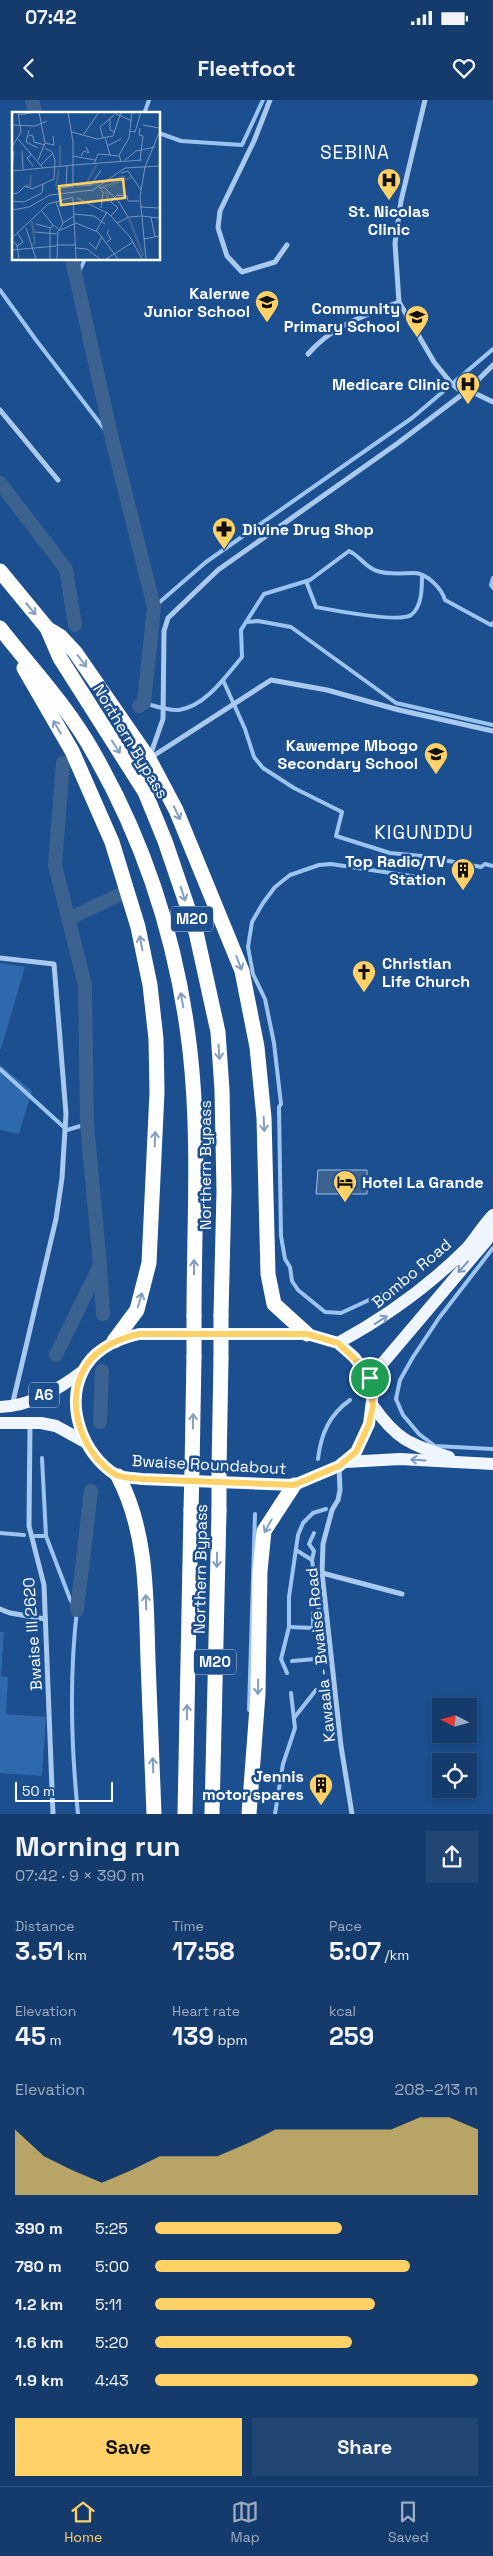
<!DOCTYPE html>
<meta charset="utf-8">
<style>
:root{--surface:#143b6b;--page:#214673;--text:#f1f3f6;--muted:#9dadc1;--line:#33557e;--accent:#ffd166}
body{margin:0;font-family:"Space Grotesk",sans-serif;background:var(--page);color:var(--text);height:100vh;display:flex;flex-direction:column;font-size:19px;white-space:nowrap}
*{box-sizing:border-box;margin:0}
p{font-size:16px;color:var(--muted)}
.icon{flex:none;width:28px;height:28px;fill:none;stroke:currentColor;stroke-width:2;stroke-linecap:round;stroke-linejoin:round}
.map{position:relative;height:1714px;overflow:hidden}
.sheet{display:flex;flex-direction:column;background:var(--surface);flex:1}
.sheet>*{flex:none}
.needle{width:32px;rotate:276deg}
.buttons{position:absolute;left:432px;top:1598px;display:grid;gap:10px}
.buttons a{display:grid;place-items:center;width:45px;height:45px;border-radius:0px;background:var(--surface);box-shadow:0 2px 8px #0003,0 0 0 1px var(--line);font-size:25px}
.scale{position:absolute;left:15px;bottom:12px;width:98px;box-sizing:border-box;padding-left:5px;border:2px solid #fff;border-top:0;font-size:14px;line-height:18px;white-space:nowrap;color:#fff;-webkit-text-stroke:4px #1b4f8f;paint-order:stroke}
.pin{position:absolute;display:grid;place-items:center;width:42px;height:42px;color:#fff;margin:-21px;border:2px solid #fff;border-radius:50%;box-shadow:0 1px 5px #0007}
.round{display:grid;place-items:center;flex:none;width:52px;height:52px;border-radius:0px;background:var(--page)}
.overview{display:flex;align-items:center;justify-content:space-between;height:85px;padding:0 15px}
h1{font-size:28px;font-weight:800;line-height:38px}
.figures{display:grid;grid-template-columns:repeat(3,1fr);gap:8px;height:85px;padding:5px 15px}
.figures div{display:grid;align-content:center}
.figures b{font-size:25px;font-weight:800}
.figures small{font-size:14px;font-weight:400}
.figures p{font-size:14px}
.chart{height:140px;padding:10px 15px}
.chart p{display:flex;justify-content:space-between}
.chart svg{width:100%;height:90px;margin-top:5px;fill:var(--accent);opacity:.7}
.button{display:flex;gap:10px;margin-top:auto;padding:10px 15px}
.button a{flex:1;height:58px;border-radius:0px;background:var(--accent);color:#111;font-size:20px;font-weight:800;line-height:58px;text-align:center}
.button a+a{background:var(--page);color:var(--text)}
ul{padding:0 15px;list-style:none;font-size:16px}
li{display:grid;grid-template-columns:80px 60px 1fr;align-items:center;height:38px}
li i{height:12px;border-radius:6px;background:var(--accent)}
.status{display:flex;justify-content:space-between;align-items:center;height:35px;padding:0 25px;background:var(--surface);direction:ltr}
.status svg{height:14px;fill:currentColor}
header{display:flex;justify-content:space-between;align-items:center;height:65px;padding:0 15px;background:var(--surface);font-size:22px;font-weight:800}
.dock{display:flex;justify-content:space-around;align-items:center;height:70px;border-top:1px solid var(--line);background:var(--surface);font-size:14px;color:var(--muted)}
.dock a{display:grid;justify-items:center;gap:2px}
.dock .current{color:var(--accent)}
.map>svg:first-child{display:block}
.green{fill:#2e69ad}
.water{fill:#3c6290;stroke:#9cc4f0}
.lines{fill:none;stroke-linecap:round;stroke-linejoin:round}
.stream{stroke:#9cc4f0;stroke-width:4}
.canal{stroke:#3c6290;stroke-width:14}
.minor{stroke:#a9c9ee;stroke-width:5}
.primary{stroke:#f0f6ff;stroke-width:12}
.motorway{stroke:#fff;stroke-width:15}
.motorway-bridge{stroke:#fff;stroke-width:15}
.oneway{stroke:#829ec1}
.oneway2{stroke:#7b9ac1}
.route-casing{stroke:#fff;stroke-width:10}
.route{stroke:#ffd166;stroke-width:6}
.labels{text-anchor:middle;stroke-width:5;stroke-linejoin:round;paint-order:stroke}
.shield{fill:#1b4f8f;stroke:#bbcadd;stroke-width:1}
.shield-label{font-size:15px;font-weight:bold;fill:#fff}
.poi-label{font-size:16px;font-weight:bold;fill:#fff;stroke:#1b4f8f;text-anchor:end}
.street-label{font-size:16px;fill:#fff;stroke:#1b4f8f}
.quarter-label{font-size:19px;letter-spacing:1px;fill:#fff;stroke:#1b4f8f}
.inset-river{fill:none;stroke:#3c6290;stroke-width:2.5}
.inset-road{fill:none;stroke:#7695bc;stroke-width:1}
.view{fill:#ffd166;fill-opacity:0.15;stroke:#ffd166;stroke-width:2.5}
.inset-edge{fill:none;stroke:#fff;stroke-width:2.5}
</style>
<div class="status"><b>07:42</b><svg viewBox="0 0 49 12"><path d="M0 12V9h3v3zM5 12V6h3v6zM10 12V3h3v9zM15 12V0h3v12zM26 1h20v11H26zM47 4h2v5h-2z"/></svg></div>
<header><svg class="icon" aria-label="back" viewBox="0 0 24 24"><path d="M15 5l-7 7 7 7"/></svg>Fleetfoot<svg class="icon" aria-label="heart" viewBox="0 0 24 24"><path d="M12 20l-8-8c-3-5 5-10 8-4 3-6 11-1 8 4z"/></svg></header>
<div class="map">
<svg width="493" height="1714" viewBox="0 0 493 1714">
<rect width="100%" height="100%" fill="#1b4f8f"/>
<g class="green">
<path d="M0,863L25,867L1,949H0Z"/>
<path d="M0,965L32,991L19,1034L0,1030Z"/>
<path d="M0,1532H4L1,1576L8,1577L6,1614L46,1617L42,1676L0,1673Z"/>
</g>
<path class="water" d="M318,1070H367V1094H316Z"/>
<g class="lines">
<g class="stream">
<path d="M144,14L149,0"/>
<path d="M159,33L181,41L242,45L263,0"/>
<path d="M76,178L85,159"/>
<path d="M0,190L36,240L112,339"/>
<path d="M493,478L491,485L493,488"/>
<path d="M306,481L316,507C332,510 399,523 411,515C422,507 422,488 422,476"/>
<path d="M154,507L206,462L412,318L493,249"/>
<path d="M246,522L264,494L310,480L349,451C360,456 365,467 377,471C389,475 403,473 414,473C427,473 442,489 445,500L491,525L493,523"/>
<path d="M223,580L245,629L254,657L263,668L294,688L342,712L336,736L390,753L422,756L481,767L485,764L493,766"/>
<path d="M144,603C155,606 168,611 179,610C206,606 226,576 242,557L241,530L246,522L258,521L291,527L396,603L493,625"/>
<path d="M0,969L67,1030L87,1024"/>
<path d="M493,1148L439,1218L413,1257L400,1280L396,1299L403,1315L419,1334L435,1346L493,1349"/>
<path d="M382,1194L341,1213L325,1212L298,1190L292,1181L290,1167L285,1159L281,1136L279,1007L281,1004L274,943L265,899L253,874L248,847L252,822L263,803L275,787L290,775L319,765L331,764L431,779"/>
<path d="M42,1358L46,1436L70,1499L77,1510C69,1578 71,1645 78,1714"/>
<path d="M318,1359C321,1334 329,1315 350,1300"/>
<path d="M0,1433L24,1435"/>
<path d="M35,1436H46"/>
<path d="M312,1460L314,1451L309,1444L314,1433"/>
<path d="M289,1527L313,1528V1513L319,1512L312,1460L296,1450"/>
<path d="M292,1561L327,1558"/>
<path d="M287,1573L281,1559L289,1527V1497L298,1435L303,1423L313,1413L326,1409"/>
<path d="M249,1610L255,1414"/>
<path d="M294,1618L316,1590"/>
<path d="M275,1714L283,1664L295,1628L291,1593"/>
</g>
<g class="canal">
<path d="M32,0L36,14"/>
<path d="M72,159L112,339L154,507L144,603L139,606"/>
<path d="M0,383L66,469L75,525"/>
<path d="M68,819L119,795"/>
<path d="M100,1166L103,1214"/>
<path d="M56,1255L100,1165L87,1024L85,885L55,765L63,663"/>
<path d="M100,1322L102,1271"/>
<path d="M77,1510L91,1391"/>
</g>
<g class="minor">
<path d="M270,0L254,41L220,111L218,128L227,156L242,172L275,162L287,145"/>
<path d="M425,0L401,101L395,143L399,202L434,262L451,283L458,289L468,290L493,302"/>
<path d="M308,254C332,226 365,215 399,202"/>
<path d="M0,310L58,380"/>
<path d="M150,656L163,619L164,531L168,518L218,470L398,343L468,290L493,265"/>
<path d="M150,658L271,580L327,590L399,610L493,631"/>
<path d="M0,858L54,864L66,1014L62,1078L56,1119L12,1306"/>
<path d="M30,1324L29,1426L44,1485L53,1714"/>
<path d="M339,1367L340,1390L338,1400L332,1410L323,1444L322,1473L341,1646L352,1714"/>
<path d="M322,1473L402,1494"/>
<path d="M0,1509L10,1513L45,1519"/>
</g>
<g class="primary">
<path d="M139,1234H307L338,1243L354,1257L370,1278L373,1292L369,1324L356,1352L339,1366L294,1385L142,1379C134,1378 123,1378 116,1375C83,1355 65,1306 83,1271C94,1249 117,1239 139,1234Z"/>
<path d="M338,1243C386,1217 428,1187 467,1148C476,1138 483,1125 493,1115"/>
<path d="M370,1278L487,1140L493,1129"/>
<path d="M373,1306C398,1341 410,1344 449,1357"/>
<path d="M0,1307C31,1306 59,1289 83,1271"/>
<path d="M0,1323H41L56,1326L85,1342"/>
<path d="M346,1362L400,1359L493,1364"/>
</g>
<g class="motorway">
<path d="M0,471L47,528L60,558L145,692L165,741L196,832L218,932L222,990L224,1091L221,1215"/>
<path d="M0,528C32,569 68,607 93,652C146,744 178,846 190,951C200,1038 194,1128 194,1215"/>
<path d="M48,529L61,537L75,552L149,659L176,710L242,871L257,947L264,1018L268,1174L274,1204L307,1234"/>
<path d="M24,568L72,651L112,742L138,827L150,885L156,939L157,992L149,1163L137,1210L114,1241"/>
<path d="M192,1369L194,1257"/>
<path d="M219,1370L221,1258"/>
<path d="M118,1376C148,1433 146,1499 148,1561C150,1612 152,1663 154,1714"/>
<path d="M185,1714L191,1410"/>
<path d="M212,1714L219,1411"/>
<path d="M249,1714L258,1594L260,1471L264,1431L294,1385"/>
</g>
<g class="motorway-bridge">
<path d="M194,1257V1215"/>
<path d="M221,1258V1215"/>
<path d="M191,1410L192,1369"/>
<path d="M219,1411V1370"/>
</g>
</g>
<defs><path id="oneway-shaft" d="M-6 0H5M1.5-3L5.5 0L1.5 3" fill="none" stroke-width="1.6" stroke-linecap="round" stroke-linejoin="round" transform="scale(1.25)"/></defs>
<g class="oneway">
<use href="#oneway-shaft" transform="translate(31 509) rotate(50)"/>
<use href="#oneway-shaft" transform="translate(82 561) rotate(53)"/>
<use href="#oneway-shaft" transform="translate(57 627) rotate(-121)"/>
<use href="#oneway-shaft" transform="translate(116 647) rotate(57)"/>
<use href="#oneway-shaft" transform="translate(177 713) rotate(65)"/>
<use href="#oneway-shaft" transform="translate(183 794) rotate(72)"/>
<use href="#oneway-shaft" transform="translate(141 843) rotate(-101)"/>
<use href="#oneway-shaft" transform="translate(239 863) rotate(69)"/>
<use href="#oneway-shaft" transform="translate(182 900) rotate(-100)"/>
<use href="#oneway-shaft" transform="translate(219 952) rotate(86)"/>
<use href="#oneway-shaft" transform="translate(264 1024) rotate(87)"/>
<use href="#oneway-shaft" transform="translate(155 1039) rotate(-88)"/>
<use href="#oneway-shaft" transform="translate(194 1167) rotate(-90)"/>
<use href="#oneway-shaft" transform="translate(140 1200) rotate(-73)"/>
<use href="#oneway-shaft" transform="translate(193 1321) rotate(-89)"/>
<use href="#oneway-shaft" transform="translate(268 1426) rotate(119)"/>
<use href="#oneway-shaft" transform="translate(217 1460) rotate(91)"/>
<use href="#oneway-shaft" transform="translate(146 1502) rotate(-92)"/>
<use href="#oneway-shaft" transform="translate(258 1587) rotate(91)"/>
<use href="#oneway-shaft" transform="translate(187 1612) rotate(-89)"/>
<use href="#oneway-shaft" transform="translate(153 1665) rotate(-92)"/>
</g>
<g class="oneway2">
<use href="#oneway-shaft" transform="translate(463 1167) rotate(132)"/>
<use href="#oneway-shaft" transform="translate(381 1220) rotate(-33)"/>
<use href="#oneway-shaft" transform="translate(418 1360) rotate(-176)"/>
</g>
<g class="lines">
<g class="route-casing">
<path id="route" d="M139,1234H307L338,1243L363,1267L370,1278L373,1306L369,1324L356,1352L339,1366L294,1385L142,1379C134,1378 123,1378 116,1375C83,1355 65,1306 83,1271C94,1249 117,1239 139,1234Z"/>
</g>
<use href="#route" class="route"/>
</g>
<defs>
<g id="hospital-pin" transform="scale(1.25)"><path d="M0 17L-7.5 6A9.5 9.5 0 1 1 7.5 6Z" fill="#ffd166" stroke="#1b4f8f"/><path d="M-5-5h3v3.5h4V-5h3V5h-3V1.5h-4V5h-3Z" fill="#111"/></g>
<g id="school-pin" transform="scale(1.25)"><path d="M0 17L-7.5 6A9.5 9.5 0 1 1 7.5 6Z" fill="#ffd166" stroke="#1b4f8f"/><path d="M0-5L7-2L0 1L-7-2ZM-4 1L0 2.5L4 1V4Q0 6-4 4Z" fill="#111"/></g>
<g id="pharmacy-pin" transform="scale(1.25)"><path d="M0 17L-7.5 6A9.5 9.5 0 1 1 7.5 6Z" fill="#ffd166" stroke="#1b4f8f"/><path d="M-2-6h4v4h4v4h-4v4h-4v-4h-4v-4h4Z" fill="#111"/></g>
<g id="building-pin" transform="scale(1.25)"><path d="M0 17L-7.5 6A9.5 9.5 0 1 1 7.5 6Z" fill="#ffd166" stroke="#1b4f8f"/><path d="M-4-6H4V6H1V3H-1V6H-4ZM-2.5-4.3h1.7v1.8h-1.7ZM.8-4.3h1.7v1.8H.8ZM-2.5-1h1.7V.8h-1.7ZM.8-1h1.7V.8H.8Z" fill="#111"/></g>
<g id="church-pin" transform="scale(1.25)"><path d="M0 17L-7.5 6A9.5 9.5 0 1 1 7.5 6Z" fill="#ffd166" stroke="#1b4f8f"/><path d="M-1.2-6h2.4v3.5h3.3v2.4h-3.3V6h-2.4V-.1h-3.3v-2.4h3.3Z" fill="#111"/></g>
<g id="hotel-pin" transform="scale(1.25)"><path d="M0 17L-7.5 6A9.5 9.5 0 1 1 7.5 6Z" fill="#ffd166" stroke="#1b4f8f"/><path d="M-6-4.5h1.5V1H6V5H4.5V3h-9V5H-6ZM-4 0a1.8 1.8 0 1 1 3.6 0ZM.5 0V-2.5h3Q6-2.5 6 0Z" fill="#111"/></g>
</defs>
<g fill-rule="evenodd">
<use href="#hospital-pin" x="389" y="80"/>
<use href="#school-pin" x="267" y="202"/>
<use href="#school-pin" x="417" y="217"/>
<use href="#hospital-pin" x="468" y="284"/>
<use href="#pharmacy-pin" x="224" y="429"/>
<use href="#school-pin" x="436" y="654"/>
<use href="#building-pin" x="463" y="770"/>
<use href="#church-pin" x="364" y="872"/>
<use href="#hotel-pin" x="345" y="1082"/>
<use href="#building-pin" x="321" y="1685"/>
</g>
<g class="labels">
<g class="shield">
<rect x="171" y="806.5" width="42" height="25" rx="4"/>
<rect x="29" y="1282.5" width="30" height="25" rx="4"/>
<rect x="194" y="1549.5" width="42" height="25" rx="4"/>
</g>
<g class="shield-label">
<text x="192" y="824">M20</text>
<text x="44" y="1300">A6</text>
<text x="215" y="1567">M20</text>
</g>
<g class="poi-label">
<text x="389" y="117" text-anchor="middle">St. Nicolas<tspan x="389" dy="18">Clinic</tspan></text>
<text x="250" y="199">Kalerwe<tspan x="250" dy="18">Junior School</tspan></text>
<text x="400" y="214">Community<tspan x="400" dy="18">Primary School</tspan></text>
<text x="450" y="290">Medicare Clinic</text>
<text x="242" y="435" text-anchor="start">Divine Drug Shop</text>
<text x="418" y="651">Kawempe Mbogo<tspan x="418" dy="18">Secondary School</tspan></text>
<text x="446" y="767">Top Radio/TV<tspan x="446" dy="18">Station</tspan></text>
<text x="382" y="869" text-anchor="start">Christian<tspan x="382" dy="18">Life Church</tspan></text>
<text x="362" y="1088" text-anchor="start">Hotel La Grande</text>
<text x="304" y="1682">Jennis<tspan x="304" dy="18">motor spares</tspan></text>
</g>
<g class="street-label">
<text transform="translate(131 641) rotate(59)" y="6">Northern Bypass</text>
<text transform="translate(205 1065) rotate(-90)" y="6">Northern Bypass</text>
<text transform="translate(411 1173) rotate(-40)" y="6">Bombo Road</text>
<text transform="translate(209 1364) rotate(3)" y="6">Bwaise Roundabout</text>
<text transform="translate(200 1469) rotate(-89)" y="6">Northern Bypass</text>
<text transform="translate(32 1534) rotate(-94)" y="6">Bwaise III 2620</text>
<text transform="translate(320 1555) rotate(-96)" y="6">Kawaala - Bwaise Road</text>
</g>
<g class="quarter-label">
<text x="355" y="59">SEBINA</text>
<text x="424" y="739">KIGUNDDU</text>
</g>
</g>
<g transform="translate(12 12)">
<rect width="148" height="148" fill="#1b4f8f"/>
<path class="inset-river" d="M48,54V33M74,72L85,52M14,73L18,74L19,63M99,73L108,65H113M64,74L87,72M44,75L47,57M91,75L120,65M93,79L96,82L94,88L98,90M117,106L131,144M20,133L23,131L20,109"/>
<path class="inset-road" d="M56,0L61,30V76M100,0L120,9M7,3L23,0M98,7V18L103,20M0,13L23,14L35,9M131,13L147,16M17,18L14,30L26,36M118,19L123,20L129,0M60,20L85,27L101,24L109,0M72,22L87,0M17,23L21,24L22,30L33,33M93,25L98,43L106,44M91,26L88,15L102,3M6,27L31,56M33,31L42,33L41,24M95,34L109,27M0,35L9,20L6,0M10,39L11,57M20,42L15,46L21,54M61,44L83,48M69,44L72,39L77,41L74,35M26,48L33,31L27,0M113,48L124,39L143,35M128,48L131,24L127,23L128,16M109,49L107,43L117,26L120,0M82,52L86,42L98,43M29,53L40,42M61,53L130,48M0,58L2,39M0,59L61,53M109,61L116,59L129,78M62,73H79L89,58M13,74L20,77L42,67L43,48L40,40L33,36M54,75L55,54M87,75L93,76L107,90L116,105M88,76L91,80L89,96M44,77L61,74M0,82L6,81L13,74M61,86L64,147M65,86L97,102L118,125L130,147M0,89L12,90L30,81L31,72M44,89L51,111M128,95L147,96M0,98L17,95L38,83L81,78L113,56L147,54M30,99L41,113M62,102L82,104L93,112M99,104L106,96L99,90L105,83L115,84L116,89H127M130,104L147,106M139,105L143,125M105,111L117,105L129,104M24,112L39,116M14,116L24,147M48,117L51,111L62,104M84,119L95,100M23,120L45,122M0,126L36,92L61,85M132,127L147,124M0,129L5,133L7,147M95,130L99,127L95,121L97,118M77,131L84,137L90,124M44,133H63M5,134L11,130L6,122M64,136L75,137L88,147M0,138L44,134M38,147V117L41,113L48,118M45,147L46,119L64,111L86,120L106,147M94,147L121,130M134,147L128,84L133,55L147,21"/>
<path class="view" d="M111,67L113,86L49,93L47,74Z"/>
<rect width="148" height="148" class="inset-edge"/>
</g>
</svg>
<div class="buttons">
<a><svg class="needle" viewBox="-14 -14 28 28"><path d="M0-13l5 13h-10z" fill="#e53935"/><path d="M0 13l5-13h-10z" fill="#9dadc1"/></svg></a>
<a><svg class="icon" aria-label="locate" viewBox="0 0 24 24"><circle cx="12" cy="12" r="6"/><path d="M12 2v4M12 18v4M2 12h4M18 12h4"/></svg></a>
</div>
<div class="scale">50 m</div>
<div class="pin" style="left:370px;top:1278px;background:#1e9e55"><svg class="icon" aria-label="arrive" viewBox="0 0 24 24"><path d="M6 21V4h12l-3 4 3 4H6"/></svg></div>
</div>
<section class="sheet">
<div class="overview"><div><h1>Morning run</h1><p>07:42 · 9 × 390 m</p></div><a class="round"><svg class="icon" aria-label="share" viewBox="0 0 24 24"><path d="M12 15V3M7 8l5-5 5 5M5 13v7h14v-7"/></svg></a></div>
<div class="figures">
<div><p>Distance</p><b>3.51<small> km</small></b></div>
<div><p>Time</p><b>17:58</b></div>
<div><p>Pace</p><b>5:07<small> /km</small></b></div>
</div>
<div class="figures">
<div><p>Elevation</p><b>45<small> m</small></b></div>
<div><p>Heart rate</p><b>139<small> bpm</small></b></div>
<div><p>kcal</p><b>259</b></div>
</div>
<div class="chart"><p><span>Elevation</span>208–213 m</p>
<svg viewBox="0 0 160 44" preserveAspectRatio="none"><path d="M0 44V12L10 25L20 32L30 38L40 32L50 25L60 25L70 25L80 19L90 12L100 12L110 12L120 12L130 12L140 6L150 6L160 12V44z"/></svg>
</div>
<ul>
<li><b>390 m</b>5:25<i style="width:58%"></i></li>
<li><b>780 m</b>5:00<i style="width:79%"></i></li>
<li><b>1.2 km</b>5:11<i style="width:68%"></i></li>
<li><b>1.6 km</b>5:20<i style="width:61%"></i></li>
<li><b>1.9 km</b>4:43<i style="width:100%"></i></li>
</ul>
<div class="button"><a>Save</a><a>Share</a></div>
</section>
<nav class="dock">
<a class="current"><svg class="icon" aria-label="home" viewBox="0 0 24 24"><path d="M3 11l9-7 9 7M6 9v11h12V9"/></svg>Home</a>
<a><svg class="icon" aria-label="map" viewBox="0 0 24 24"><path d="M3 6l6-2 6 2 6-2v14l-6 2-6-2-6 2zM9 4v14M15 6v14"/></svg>Map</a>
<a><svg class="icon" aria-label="saved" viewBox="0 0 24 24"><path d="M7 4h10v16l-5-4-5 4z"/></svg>Saved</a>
</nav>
